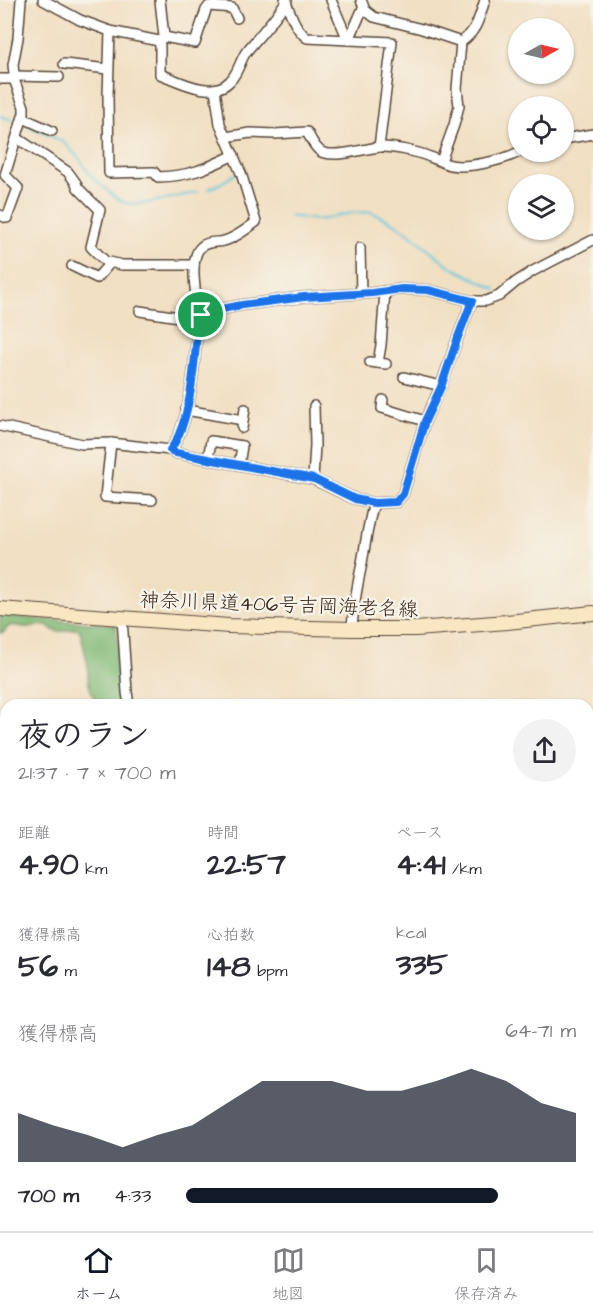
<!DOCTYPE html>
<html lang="ja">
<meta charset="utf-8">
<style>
:root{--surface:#fff;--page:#f2f2f3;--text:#2b2b33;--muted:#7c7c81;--line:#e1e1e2;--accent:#111827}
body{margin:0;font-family:"Architects Daughter","Klee One",sans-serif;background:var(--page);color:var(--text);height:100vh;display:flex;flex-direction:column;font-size:22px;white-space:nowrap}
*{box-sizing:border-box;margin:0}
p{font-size:20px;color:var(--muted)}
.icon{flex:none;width:33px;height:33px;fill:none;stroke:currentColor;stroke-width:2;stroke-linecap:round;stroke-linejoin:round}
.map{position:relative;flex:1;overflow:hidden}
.drawer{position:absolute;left:0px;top:699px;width:594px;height:532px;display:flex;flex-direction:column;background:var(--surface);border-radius:18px 18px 0 0;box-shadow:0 2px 4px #0004}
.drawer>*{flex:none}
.needle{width:39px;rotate:82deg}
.controls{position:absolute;left:508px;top:18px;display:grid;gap:12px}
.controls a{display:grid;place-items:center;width:66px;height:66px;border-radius:50%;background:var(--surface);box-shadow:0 2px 4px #0004;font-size:30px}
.pin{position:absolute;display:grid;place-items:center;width:51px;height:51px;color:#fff;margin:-26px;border:3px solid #fff;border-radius:50%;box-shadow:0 2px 6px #0007}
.round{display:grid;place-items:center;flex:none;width:63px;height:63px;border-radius:32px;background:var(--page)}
.head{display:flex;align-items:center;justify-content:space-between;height:102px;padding:0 18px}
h1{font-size:33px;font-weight:700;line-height:45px}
.figures{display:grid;grid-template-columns:repeat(3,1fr);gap:9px;height:102px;padding:6px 18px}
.figures div{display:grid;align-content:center}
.figures b{font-size:30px;font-weight:700}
.figures small{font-size:16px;font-weight:400}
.figures p{font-size:16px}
.chart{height:168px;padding:12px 18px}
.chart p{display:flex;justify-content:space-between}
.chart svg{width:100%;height:108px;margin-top:6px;fill:var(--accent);opacity:.7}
ul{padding:0 18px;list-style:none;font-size:20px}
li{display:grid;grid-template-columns:96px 72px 1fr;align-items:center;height:45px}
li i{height:15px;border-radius:8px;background:var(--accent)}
.dock{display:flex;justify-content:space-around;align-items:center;height:84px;border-top:2px solid var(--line);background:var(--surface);font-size:16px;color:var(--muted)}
.dock a{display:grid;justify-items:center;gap:3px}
.dock .active{color:var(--accent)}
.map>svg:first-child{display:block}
.forest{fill:#7fb875;stroke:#5d714a;stroke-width:1.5}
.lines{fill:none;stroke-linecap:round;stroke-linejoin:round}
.stream{stroke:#60c6dd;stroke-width:2}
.street-casing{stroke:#564537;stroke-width:12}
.secondary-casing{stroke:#564537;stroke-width:16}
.street{stroke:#fff;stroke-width:9}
.secondary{stroke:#f9e7c3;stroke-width:14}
.route-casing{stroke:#fff;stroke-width:12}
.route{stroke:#1a73e8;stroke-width:8}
.labels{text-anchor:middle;stroke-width:5;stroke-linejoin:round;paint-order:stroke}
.street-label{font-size:20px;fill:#3b2a1e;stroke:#f7f3e8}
</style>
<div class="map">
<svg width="593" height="1231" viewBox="0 0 593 1231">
<rect width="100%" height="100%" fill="#f7f3e8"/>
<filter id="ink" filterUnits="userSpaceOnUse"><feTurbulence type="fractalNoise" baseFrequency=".0167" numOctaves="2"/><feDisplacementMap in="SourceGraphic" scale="12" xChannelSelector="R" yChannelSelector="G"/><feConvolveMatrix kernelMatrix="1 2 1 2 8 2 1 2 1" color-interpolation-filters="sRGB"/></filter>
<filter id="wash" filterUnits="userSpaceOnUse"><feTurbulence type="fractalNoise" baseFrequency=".008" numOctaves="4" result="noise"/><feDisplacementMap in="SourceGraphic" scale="24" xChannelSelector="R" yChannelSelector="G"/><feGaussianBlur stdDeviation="1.35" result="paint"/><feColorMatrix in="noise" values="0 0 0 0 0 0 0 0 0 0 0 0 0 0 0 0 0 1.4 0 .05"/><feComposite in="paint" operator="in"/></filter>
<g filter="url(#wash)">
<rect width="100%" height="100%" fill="#f1dfc2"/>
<g class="forest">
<path d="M0,616L116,625L122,693L125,705H97L92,694L88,681V665L80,630C66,626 60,639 47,625C40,625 33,627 26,627C16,628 12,620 4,632L0,633Z"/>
<path d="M593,764V897L589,900L588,765Z"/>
<path d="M6,1220V1226H78L80,1231H0Z"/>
</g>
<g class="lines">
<g class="stream">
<path d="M0,116L17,121"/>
<path d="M29,126L63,142L78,157L92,177L115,197L123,202L131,204L148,203L198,192"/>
<path d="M209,189L221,183L237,173"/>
<path d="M289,216L319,220L352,213L371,212L392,222L406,231L451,267L496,289"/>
<path d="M93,1226L95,1231"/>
</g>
</g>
</g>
<g filter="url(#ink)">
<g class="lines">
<g class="street-casing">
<g id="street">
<path d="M43,0L80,20L110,31L159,41L164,37L195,43L206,10L209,6L232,8L237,18"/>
<path d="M160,0L164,37"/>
<path d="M285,0C291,14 295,29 307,38L392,42L379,147"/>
<path d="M331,0L345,33L349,40"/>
<path d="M361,0L365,10L374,17L422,29L461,42"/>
<path d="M110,31L108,96L109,173L154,172L158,177C190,176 205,169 234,155"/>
<path d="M349,40L363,8"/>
<path d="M159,41L160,46V74C179,81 212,100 230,81C238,73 240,61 246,52C260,35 275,19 287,0"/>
<path d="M64,64L108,69"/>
<path d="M14,76L59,77"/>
<path d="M0,79H15"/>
<path d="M23,118L52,131"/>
<path d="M226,137L250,133L275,134L307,132C311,139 316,151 324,153C341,157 363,149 379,147C392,146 418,152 430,157C436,159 441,162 447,164C464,170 504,160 519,152"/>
<path d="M17,138L68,172L76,183L78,188L100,210L91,247L105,261L122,265H194"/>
<path d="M564,139L593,134"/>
<path d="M441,161L454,125L459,106L457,89L461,42C477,31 479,18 485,0"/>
<path d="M0,215L7,218L18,188L5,175L24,113V107L15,82L13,65L18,38L21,0"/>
<path d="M360,248L361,293"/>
<path d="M72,266L97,278L110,263"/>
<path d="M140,311L198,320"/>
<path d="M201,315L207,312L242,305L304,297L372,293L402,289L428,290L472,301H486L499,296L516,282L533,271L593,240"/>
<path d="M370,362L386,364"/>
<path d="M378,363L381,345L385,291"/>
<path d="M404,377L441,386"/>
<path d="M383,400L382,408L425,421"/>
<path d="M186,410L243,420"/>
<path d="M0,426L82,444L111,443L170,450L176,453L313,479L355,499L374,503L396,502L403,494L425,421L441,386L458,337L472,301"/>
<path d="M242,428L245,409"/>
<path d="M111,443L105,497L152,500"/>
<path d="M170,450C192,422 195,356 198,320L201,315C196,301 188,258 201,247C207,241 216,243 224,241C235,238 247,229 256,222L241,173L220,124L215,89"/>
<path d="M208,459L211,441L242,446L239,465"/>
<path d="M313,479L315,445L314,406"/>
<path d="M122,618L127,692L129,705"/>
<path d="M352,629C353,609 356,593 360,573C365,550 367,526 374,503"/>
<path d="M0,955L6,956"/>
<path d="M588,984L593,982"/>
<path d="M0,1181L6,1183"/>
<path d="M85,1226L87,1231"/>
</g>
</g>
<g class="secondary-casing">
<g id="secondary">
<path d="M0,609L229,626L352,629H416L507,622L593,613"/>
<path d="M588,1029L593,1025"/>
<path d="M0,1097L6,1100"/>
<path d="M540,1226V1231"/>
</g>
</g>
<use href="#street" class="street"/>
<use href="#secondary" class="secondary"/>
</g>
</g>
<g class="lines" filter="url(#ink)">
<g class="route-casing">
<path id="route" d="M402,289L428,290L472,301L458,337L441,387L425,421L403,494L396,502L374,503L355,499L314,479L176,453L170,450C192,422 195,356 198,320L201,315L207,312L242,305L304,297L372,293Z"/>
</g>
<use href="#route" class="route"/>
</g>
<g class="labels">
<g class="street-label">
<text transform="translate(279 604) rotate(2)" y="7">神奈川県道406号吉岡海老名線</text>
</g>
</g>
</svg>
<div class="controls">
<a><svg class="needle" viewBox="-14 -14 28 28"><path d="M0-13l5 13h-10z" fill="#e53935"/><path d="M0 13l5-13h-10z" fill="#7c7c81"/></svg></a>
<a><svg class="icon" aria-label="locate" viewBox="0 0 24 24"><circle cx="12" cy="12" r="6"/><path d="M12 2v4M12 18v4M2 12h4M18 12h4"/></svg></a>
<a><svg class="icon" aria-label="layers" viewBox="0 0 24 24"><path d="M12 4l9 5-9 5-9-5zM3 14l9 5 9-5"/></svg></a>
</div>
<div class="pin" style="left:201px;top:315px;background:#1e9e55"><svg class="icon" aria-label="arrive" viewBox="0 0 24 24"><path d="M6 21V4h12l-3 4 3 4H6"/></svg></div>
<section class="drawer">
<div class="head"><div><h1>夜のラン</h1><p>21:37 · 7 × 700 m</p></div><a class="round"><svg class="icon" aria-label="share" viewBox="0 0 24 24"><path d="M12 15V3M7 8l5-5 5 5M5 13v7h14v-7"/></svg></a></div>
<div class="figures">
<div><p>距離</p><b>4.90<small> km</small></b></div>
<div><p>時間</p><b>22:57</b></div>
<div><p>ペース</p><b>4:41<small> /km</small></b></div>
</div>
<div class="figures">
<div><p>獲得標高</p><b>56<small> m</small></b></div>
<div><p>心拍数</p><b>148<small> bpm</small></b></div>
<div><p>kcal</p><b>335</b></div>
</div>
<div class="chart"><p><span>獲得標高</span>64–71 m</p>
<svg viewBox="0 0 160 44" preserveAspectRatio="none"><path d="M0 44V24L10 29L20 33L30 38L40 33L50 29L60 20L70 11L80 11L90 11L100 15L110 15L120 11L130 6L140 11L150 20L160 24V44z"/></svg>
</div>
<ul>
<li><b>700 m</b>4:33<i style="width:80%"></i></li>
</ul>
</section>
</div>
<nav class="dock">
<a class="active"><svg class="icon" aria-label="home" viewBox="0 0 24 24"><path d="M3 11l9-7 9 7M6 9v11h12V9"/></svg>ホーム</a>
<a><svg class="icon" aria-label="map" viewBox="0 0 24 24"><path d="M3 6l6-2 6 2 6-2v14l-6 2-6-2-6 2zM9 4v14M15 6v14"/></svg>地図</a>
<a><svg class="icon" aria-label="saved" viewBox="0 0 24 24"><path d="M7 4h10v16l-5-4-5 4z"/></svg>保存済み</a>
</nav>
